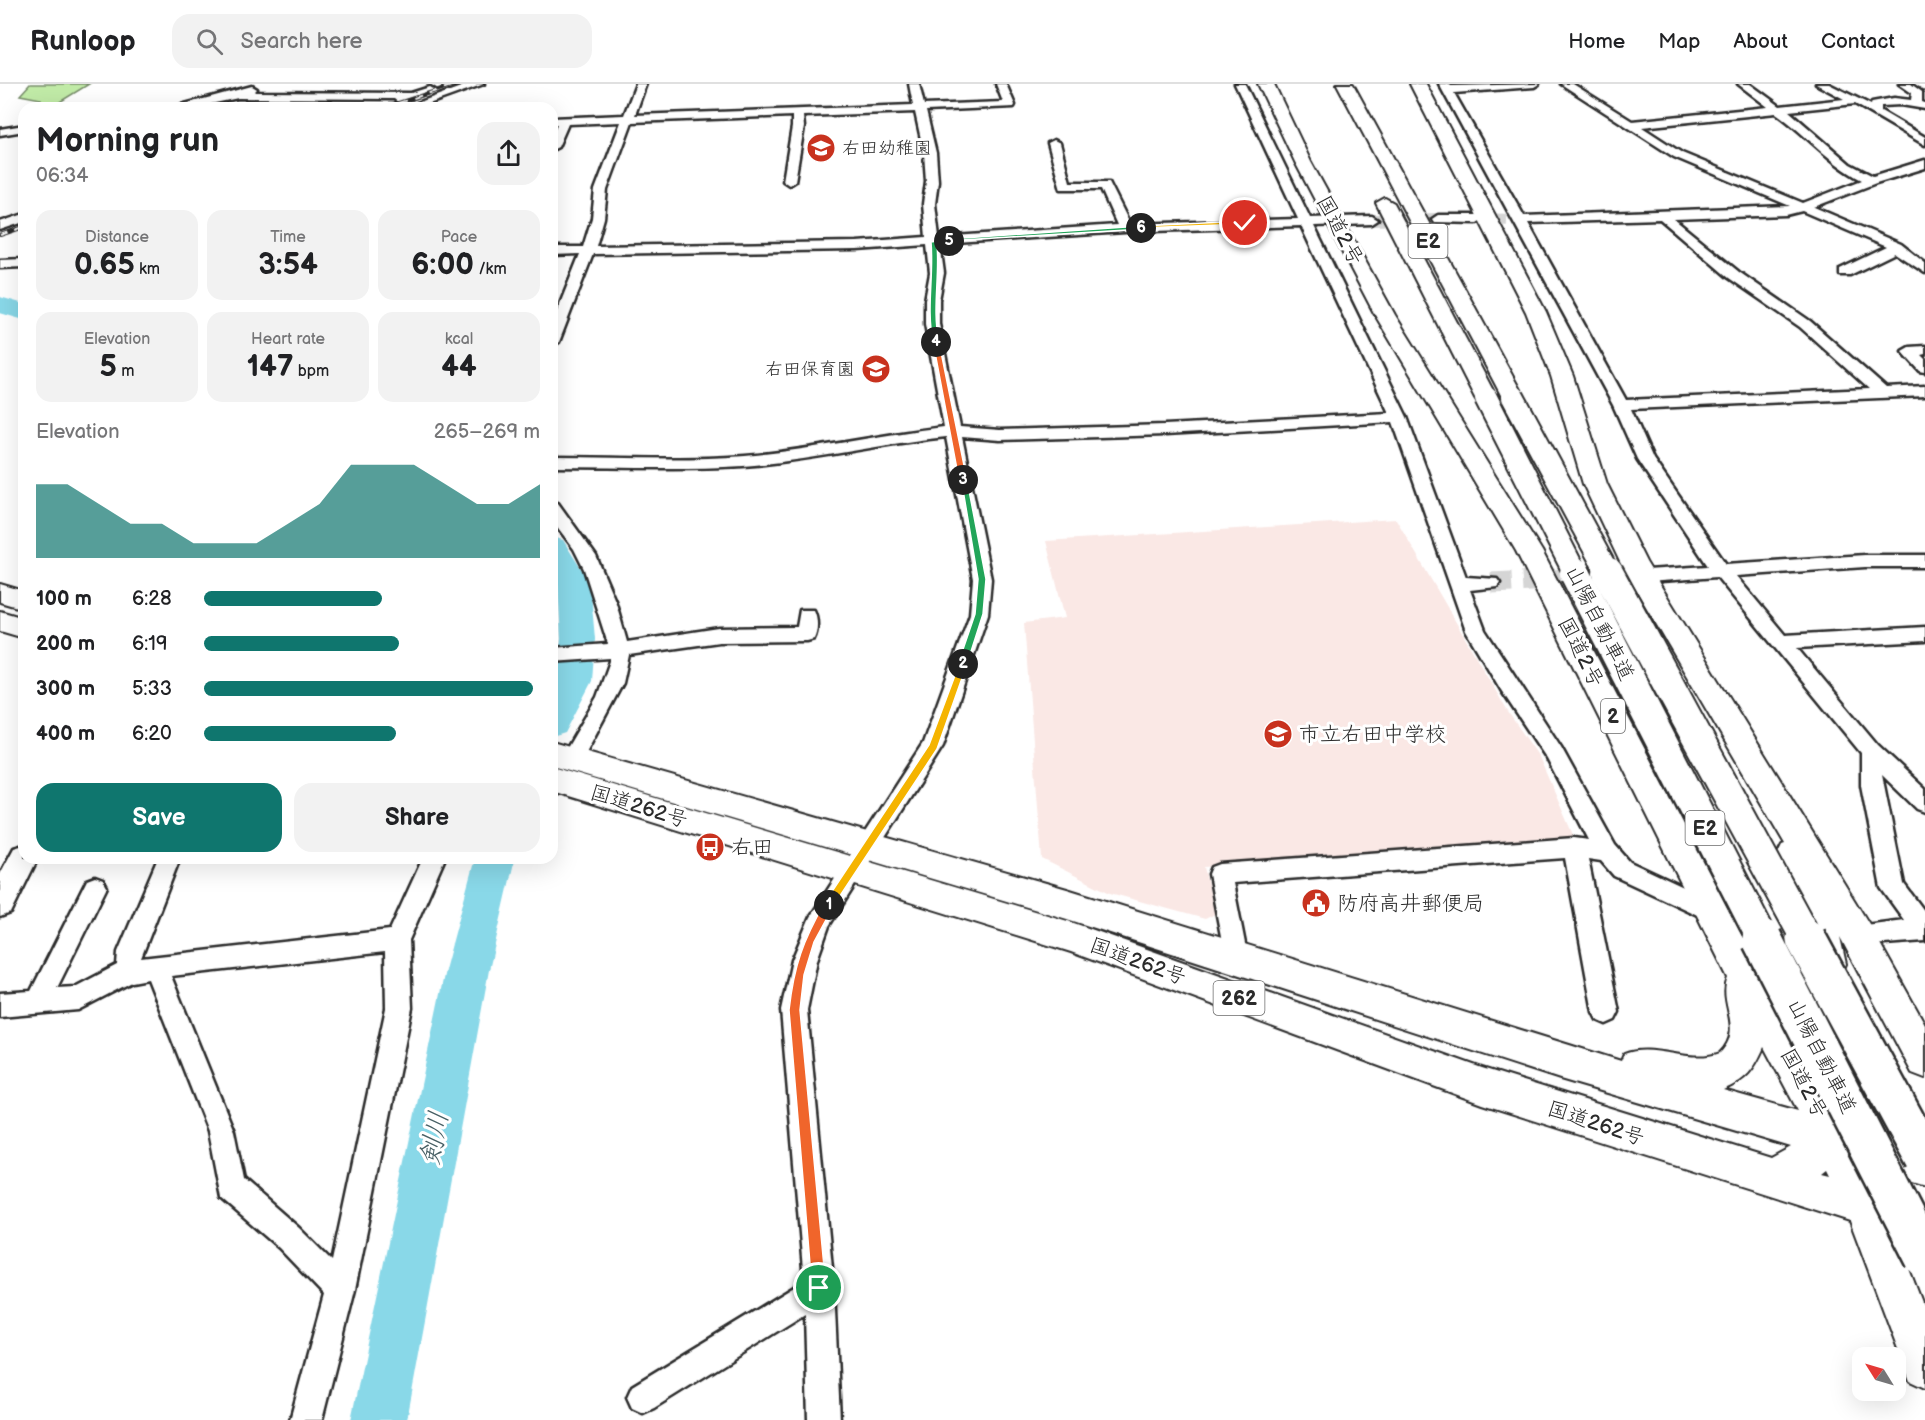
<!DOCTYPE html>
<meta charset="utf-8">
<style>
:root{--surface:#fff;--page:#f2f2f2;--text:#202124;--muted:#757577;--line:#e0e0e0;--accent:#0f766e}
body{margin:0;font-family:"Balsamiq Sans","Klee One",sans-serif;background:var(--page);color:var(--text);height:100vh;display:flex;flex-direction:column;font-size:22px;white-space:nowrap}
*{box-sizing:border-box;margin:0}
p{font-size:20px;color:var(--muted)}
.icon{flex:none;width:33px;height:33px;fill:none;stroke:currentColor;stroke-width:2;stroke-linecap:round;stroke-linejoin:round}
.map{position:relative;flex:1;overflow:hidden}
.sheet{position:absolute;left:18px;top:18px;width:540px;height:762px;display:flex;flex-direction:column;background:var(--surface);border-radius:18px;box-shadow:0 6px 24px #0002}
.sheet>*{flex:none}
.needle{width:39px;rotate:307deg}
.controls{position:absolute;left:1852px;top:1263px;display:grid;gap:12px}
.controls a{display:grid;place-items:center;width:54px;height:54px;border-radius:12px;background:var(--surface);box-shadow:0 6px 24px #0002;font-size:30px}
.pin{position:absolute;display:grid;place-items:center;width:51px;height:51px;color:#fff;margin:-26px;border:3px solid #fff;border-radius:50%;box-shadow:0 2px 6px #0007}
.km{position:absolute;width:30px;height:30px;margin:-15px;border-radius:50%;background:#222;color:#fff;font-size:16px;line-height:30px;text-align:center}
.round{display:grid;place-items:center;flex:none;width:63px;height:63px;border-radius:18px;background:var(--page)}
.summary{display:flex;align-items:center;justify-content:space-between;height:102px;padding:0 18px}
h1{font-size:33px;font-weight:600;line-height:45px}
.metrics{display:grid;grid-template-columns:repeat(3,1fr);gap:9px;height:102px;padding:6px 18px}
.metrics div{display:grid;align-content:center;border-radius:15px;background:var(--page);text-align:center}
.metrics b{font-size:30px;font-weight:600}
.metrics small{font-size:16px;font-weight:400}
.metrics p{font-size:16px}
.chart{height:168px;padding:12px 18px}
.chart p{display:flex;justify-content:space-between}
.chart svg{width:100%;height:108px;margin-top:6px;fill:var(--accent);opacity:.7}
.primary-button{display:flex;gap:12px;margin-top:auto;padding:12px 18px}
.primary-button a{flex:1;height:69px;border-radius:18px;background:var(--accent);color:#fff;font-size:24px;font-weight:600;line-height:69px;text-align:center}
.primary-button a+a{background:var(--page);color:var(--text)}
ul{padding:0 18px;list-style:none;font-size:20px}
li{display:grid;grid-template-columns:96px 72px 1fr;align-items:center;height:45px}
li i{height:15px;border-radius:8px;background:var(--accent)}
header{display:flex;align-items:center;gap:36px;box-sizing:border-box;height:84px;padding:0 30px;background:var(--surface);border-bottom:2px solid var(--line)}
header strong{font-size:28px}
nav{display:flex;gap:33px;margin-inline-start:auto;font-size:21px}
.search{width:420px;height:54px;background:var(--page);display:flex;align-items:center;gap:15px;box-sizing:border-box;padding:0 21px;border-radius:18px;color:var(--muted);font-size:22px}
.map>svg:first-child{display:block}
.built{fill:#fae8e5}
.green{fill:#c1eba7;stroke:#768b69;stroke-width:1.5}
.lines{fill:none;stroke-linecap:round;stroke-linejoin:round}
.river{fill:#89d8e8;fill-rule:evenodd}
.minor-tunnel-far1{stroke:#d5d5d5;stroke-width:12;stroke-dasharray:12 6;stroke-linecap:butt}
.minor-tunnel{stroke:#d5d5d5;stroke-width:21;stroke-dasharray:21 10;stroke-linecap:butt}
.minor-casing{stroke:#2b2b2b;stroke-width:5}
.major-casing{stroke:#2b2b2b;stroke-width:5}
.highway-casing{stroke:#2b2b2b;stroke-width:4}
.minor{fill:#fff;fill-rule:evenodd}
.major{fill:#fff;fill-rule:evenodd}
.highway{fill:#fff;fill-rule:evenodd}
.rail-casing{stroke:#2b2b2b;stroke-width:4}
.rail{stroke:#fff;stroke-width:2;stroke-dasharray:8;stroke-linecap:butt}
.highway-bridge-far2-casing{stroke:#2b2b2b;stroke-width:26;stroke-linecap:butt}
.highway-bridge-far1-casing{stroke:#2b2b2b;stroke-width:34;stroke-linecap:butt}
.highway-bridge-casing{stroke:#2b2b2b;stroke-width:44;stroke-linecap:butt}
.highway-bridge-far2{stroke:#fff;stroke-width:22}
.highway-bridge-far1{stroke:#fff;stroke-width:30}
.highway-bridge{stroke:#fff;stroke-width:39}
.split-1{fill:#f0652b;stroke:#fff;stroke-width:1.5}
.split-2{fill:#f5b400;stroke:#fff;stroke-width:1.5}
.split-3{fill:#22a559;stroke:#fff;stroke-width:1.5}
.split-4{fill:#f0652b;stroke:#fff;stroke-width:1.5}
.split-5{fill:#22a559;stroke:#fff;stroke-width:1.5}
.split-6{fill:#22a559;stroke:#fff;stroke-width:1.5}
.split-7{fill:#f5b400;stroke:#fff;stroke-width:1.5}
.labels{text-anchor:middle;stroke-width:6;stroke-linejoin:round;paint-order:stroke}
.far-poi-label{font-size:18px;fill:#2b2b2b;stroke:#fff;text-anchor:start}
.shield{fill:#fff;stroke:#6b6b6b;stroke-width:1.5}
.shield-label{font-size:20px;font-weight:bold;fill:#2b2b2b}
.street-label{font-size:21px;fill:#2b2b2b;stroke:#fff}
.poi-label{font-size:21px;fill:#2b2b2b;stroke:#fff;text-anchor:start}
.near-water-label{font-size:27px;font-style:italic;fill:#475f64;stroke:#fff}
</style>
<header>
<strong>Runloop</strong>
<div class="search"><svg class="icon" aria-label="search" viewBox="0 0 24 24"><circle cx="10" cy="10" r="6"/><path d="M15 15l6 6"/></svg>Search here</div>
<nav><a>Home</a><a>Map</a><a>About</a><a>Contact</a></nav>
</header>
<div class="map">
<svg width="1925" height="1336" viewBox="0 0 1925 1336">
<rect width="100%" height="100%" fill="#fff"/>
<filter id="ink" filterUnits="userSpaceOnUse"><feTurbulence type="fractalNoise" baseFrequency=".0167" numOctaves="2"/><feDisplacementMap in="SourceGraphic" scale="12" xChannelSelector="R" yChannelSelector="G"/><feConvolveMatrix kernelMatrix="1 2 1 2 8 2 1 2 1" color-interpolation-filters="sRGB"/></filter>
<g filter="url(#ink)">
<path class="built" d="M1396,435L1508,628L1539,673L1577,760L1204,783L1215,830L1205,835L1110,809L1042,775L1024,539L1065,534L1046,457Z"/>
<path class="green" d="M30,0H89L50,24H29L38,20L41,15L20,11Z"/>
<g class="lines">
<g class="river">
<path d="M0,213L24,220V236L0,229Z"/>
<path d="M552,453L563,456L590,499L595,555L592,597L565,649L552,653V605L556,597L561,555L558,499L552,490Z"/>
<path d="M475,774H515L489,886L407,1336H351L445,886Z"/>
</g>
<g class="minor-tunnel-far1">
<path d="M1477,135L1519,136"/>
<path d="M1372,136L1438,135"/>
</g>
<path class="minor-tunnel" d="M1491,499L1589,494"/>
<g class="minor-casing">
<g id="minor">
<path d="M469,0H484L426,21L417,19Z"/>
<path d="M636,0H646L635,31L913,21L909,0H919L924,21L1003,18L996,0H1006L1015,21L1014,23L926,27L936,69L938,97L935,120L939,153L1117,141L1101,105H1061L1048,59L1054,56L1060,59L1070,98H1109L1130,140L1298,135L1235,0H1245L1310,134L1372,132L1378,136L1372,140L1314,142L1407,333L1466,493L1497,495L1500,499L1497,503L1470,506L1485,546L1561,663L1615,761L1630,778L1722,821L1726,828L1722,835L1714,838L1706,835L1614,792L1601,777L1588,775L1619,928L1615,936L1606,940L1597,936L1593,928L1565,774L1233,799L1248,875L1245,883L1236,886L1227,883L1209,790L1212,783L1220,780L1574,754L1589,756L1547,675L1501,606L1466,547L1393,338L1165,351L1000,356L962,353L991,495L988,530L943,662L829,842L817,876L807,926L834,1204L840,1336H808L805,1230L654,1324L643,1329L632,1324L627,1313L632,1302L804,1197L781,926L792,876L810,833L923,659L970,530L973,495L946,353C878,360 812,377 743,382C680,386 615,383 552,383V373C616,373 681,377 745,372C812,366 877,351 944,343L925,240V216L930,189L927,161L857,166L593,170L559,258L552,262V240L580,170L552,171V163H583L592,134L595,106L621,38L568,40L558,63L552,66V51L557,40H552V34L624,31ZM915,28L924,69L926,97L923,120L926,153L857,158L596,162L604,134L607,106L632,38L792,32V43L783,97L789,101L795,97L804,43L803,32ZM1301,142L1389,329L1165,341L1000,346L960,343L939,240V216L944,189L940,160L1125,148Z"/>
<path d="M1439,0H1449L1451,2L1539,0L1534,3L1454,9L1524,132L1790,122L1674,73L1561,0H1573L1632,37L1768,23L1738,0H1750L1780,22L1844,15L1816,0H1829L1871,21L1872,18L1894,14L1911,16L1912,9L1899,0H1911L1922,8V18L1925,19V25L1901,21L1881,22V27L1925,53V61L1855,20L1789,27L1850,80L1873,92L1925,76V84L1876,99L1814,123L1901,160L1925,179V189L1895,169L1850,191H1840V185L1886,163L1802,127L1786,131L1674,135L1739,188L1810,237L1886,304L1925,302V312L1631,325L1653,375L1726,480L1865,471H1925V483H1865L1736,492L1785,551L1925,543V557L1797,564L1878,661L1925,705V728L1917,725L1882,691L1904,800L1925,828V857L1857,862L1849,859L1845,851L1849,843L1904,836L1881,804L1861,701V669L1717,493L1647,498L1641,496L1638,492L1641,488L1647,486L1708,482L1637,375L1613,321ZM1776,29C1806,50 1829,79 1862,96L1803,119L1682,69L1642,43ZM1660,135L1729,194L1800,243L1869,305L1626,316L1528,139Z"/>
<path d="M252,2L257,5L254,8L411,9L430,3L435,6L399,19L394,15L238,14L192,24H170Z"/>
<path d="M24,41V47L0,51V45Z"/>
<path d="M24,130V138L0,146V138Z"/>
<path d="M1438,131H1477L1483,135L1477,139L1434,138L1432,135Z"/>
<path d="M24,175V183L0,184V176Z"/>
<path d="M1925,262V270L1921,271L1925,275V288L1920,287L1902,267L1909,263Z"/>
<path d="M552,417L558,419L596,472L616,519L627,558L719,544L797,543L800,526H814C818,534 818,547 814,555L807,557L719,558L629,571L623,599L584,672L578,682L571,684L564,682L560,676L597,613L610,577V574L552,578V564L608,560L584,485L574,465L552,436Z"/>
<path d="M158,774H180L141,874L390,846L423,774H445L409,856L412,924L355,1206L322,1336H290L324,1211L279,1164L221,1114L208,1047L148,895L132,898L78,926L0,933V909L31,907L87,796L95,793L103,796L107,803L57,904L75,903L117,881L118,868ZM385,868L386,924L332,1177L299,1144L244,1096L234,1047L171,892Z"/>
</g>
</g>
<g class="major-casing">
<path id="major" d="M24,761V774H38L11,829L0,833V790L14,764Z"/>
</g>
<g class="highway-casing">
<g id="highway">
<path d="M1258,0H1274L1311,78L1395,231L1542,467L1739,847L1824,1000L1828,972L1820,930L1825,918L1838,913L1851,918C1867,955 1869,1006 1853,1043L1925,1063V1103L1868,1086L1877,1105L1889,1110L1895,1124L1890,1136L1925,1226V1304L1910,1297L1850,1137L1482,1020L1071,868L552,707V683L1071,838L1482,984L1771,1074L1791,1063L1560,995L1067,835L552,682V658L1067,805L1621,977L1624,970C1654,958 1689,981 1720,969C1745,944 1717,919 1728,894L1516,467L1375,231L1295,78ZM1764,963L1798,1027L1723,1006C1746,996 1754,986 1764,963ZM1827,1085L1830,1091L1822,1089Z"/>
<path d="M1337,0H1353L1524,313L1521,318H1505L1502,313Z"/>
<path d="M1410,0H1426L1546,228L1573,292L1607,400L1646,478L1869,840L1925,940V994L1912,989L1840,853L1846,880L1841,891L1829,896L1817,891L1777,771L1782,761L1785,760L1620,478L1583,400L1551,292L1526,228Z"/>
<path d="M1385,114L1394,119L1497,314L1494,319H1478L1475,314L1376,119Z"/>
<path d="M0,500L24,507V525L0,518Z"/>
<path d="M0,527L24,534V554L0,547Z"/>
</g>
</g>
<use href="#minor" class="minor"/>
<use href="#major" class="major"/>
<use href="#highway" class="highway"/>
<g class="rail-casing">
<g id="rail">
<path d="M383,24L457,0"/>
<path d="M0,151L24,143"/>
</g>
</g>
<use href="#rail" class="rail"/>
<g class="highway-bridge-far2-casing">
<g id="highway-bridge-far2">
<path d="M1513,313L1609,491"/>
<path d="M1486,314L1576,491"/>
</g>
</g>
<g class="highway-bridge-far1-casing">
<g id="highway-bridge-far1">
<path d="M1575,489L1763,856"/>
<path d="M1608,489L1807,856"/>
</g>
</g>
<g class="highway-bridge-casing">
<g id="highway-bridge">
<path d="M1762,855L1925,1174"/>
<path d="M1806,855L1925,1075"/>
</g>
</g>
<use href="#highway-bridge-far2" class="highway-bridge-far2"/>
<use href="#highway-bridge-far1" class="highway-bridge-far1"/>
<use href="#highway-bridge" class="highway-bridge"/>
</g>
</g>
<path class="split-1" d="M829,816L834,821L814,858L804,891L800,926L826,1204L819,1211L812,1204L789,926C794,881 803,857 825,818Z"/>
<path class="split-2" d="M960,578L967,580L937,665L832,824H825V818L929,661Z"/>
<path class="split-3" d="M961,394L967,396L986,495L983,530L967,580L963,584L958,580L975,530L978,495Z"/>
<path class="split-4" d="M936,256L939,258L967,396L963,398L959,396L933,258Z"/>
<path class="split-5" d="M949,155L951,158L937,160C940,193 932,225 939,258L936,260L933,258C926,224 934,192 931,158Z"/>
<path class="split-6" d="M1141,142L1143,145L946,157L949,155Z"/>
<path class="split-7" d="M1245,137L1247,140L1138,144L1141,142Z"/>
<defs>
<g id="school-disc" transform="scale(1.5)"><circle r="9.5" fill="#c8321e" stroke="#fff"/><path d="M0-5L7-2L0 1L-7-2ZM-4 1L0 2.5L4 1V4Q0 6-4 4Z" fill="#fff"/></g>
<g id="bus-disc" transform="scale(1.5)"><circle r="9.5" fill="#c8321e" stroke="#fff"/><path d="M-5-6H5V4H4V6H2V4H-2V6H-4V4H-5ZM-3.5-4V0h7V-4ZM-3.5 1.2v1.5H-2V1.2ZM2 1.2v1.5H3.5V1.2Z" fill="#fff"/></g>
<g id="civic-disc" transform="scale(1.5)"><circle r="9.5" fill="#c8321e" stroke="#fff"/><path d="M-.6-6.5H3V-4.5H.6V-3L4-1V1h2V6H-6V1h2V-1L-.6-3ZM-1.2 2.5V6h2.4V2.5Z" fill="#fff"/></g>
</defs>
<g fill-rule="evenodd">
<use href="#school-disc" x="821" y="64"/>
<use href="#school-disc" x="876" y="285"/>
<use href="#school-disc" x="1278" y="650"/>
<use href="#bus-disc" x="710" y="763"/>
<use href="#civic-disc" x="1316" y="819"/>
</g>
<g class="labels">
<g class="far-poi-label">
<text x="842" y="70">右田幼稚園</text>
<text x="855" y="291" text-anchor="end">右田保育園</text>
</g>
<g class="shield">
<rect x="1408.5" y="140" width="39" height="34" rx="4.5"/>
<rect x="1601" y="615" width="24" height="34" rx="4.5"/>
<rect x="1685.5" y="727" width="39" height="34" rx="4.5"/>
<rect x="1213.5" y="897" width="51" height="34" rx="4.5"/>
</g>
<g class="shield-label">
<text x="1428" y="164">E2</text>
<text x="1613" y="639">2</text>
<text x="1705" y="751">E2</text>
<text x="1239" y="921">262</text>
</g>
<g class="street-label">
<text transform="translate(1340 146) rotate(62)" y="7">国道2号</text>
<text transform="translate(1600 539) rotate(63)" y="7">山陽自動車道</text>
<text transform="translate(1581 568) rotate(63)" y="7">国道2号</text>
<text transform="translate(639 722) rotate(17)" y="7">国道262号</text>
<text transform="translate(1138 877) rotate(20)" y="7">国道262号</text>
<text transform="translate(1822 972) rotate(63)" y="7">山陽自動車道</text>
<text transform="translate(1804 999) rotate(62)" y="7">国道2号</text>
<text transform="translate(1596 1039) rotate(18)" y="7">国道262号</text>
</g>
<g class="poi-label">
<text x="1299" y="657">市立右田中学校</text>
<text x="731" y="770">右田</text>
<text x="1337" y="826">防府高井郵便局</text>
</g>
<g class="near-water-label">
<text transform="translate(434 1054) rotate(-79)" y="9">剣川</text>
</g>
</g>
</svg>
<div class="controls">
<a><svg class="needle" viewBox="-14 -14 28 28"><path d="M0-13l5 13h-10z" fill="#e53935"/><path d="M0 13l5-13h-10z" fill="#757577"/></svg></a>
</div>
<div class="pin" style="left:819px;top:1204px;background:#1e9e55"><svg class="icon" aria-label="arrive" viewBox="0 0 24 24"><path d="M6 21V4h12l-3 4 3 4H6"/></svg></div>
<div class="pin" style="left:1245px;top:139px;background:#d93025"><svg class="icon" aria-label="check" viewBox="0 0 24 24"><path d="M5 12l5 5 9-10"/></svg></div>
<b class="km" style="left:829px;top:821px">1</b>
<b class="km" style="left:963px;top:580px">2</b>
<b class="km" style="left:963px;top:396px">3</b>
<b class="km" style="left:936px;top:258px">4</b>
<b class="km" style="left:949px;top:157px">5</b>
<b class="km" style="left:1141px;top:144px">6</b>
<section class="sheet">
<div class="summary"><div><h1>Morning run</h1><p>06:34</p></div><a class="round"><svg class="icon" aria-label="share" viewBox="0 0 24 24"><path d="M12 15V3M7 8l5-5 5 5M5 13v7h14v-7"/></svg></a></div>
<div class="metrics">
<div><p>Distance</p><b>0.65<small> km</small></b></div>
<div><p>Time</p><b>3:54</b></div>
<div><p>Pace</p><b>6:00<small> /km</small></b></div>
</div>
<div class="metrics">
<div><p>Elevation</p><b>5<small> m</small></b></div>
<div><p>Heart rate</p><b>147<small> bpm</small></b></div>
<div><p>kcal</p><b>44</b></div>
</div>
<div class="chart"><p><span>Elevation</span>265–269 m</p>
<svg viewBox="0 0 160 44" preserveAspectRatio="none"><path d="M0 44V14L10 14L20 22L30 30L40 30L50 38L60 38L70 38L80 30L90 22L100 6L110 6L120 6L130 14L140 22L150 22L160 14V44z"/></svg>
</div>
<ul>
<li><b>100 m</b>6:28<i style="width:53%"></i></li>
<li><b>200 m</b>6:19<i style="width:58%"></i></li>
<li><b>300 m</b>5:33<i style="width:98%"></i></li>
<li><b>400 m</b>6:20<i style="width:57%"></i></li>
</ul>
<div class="primary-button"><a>Save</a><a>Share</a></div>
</section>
</div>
